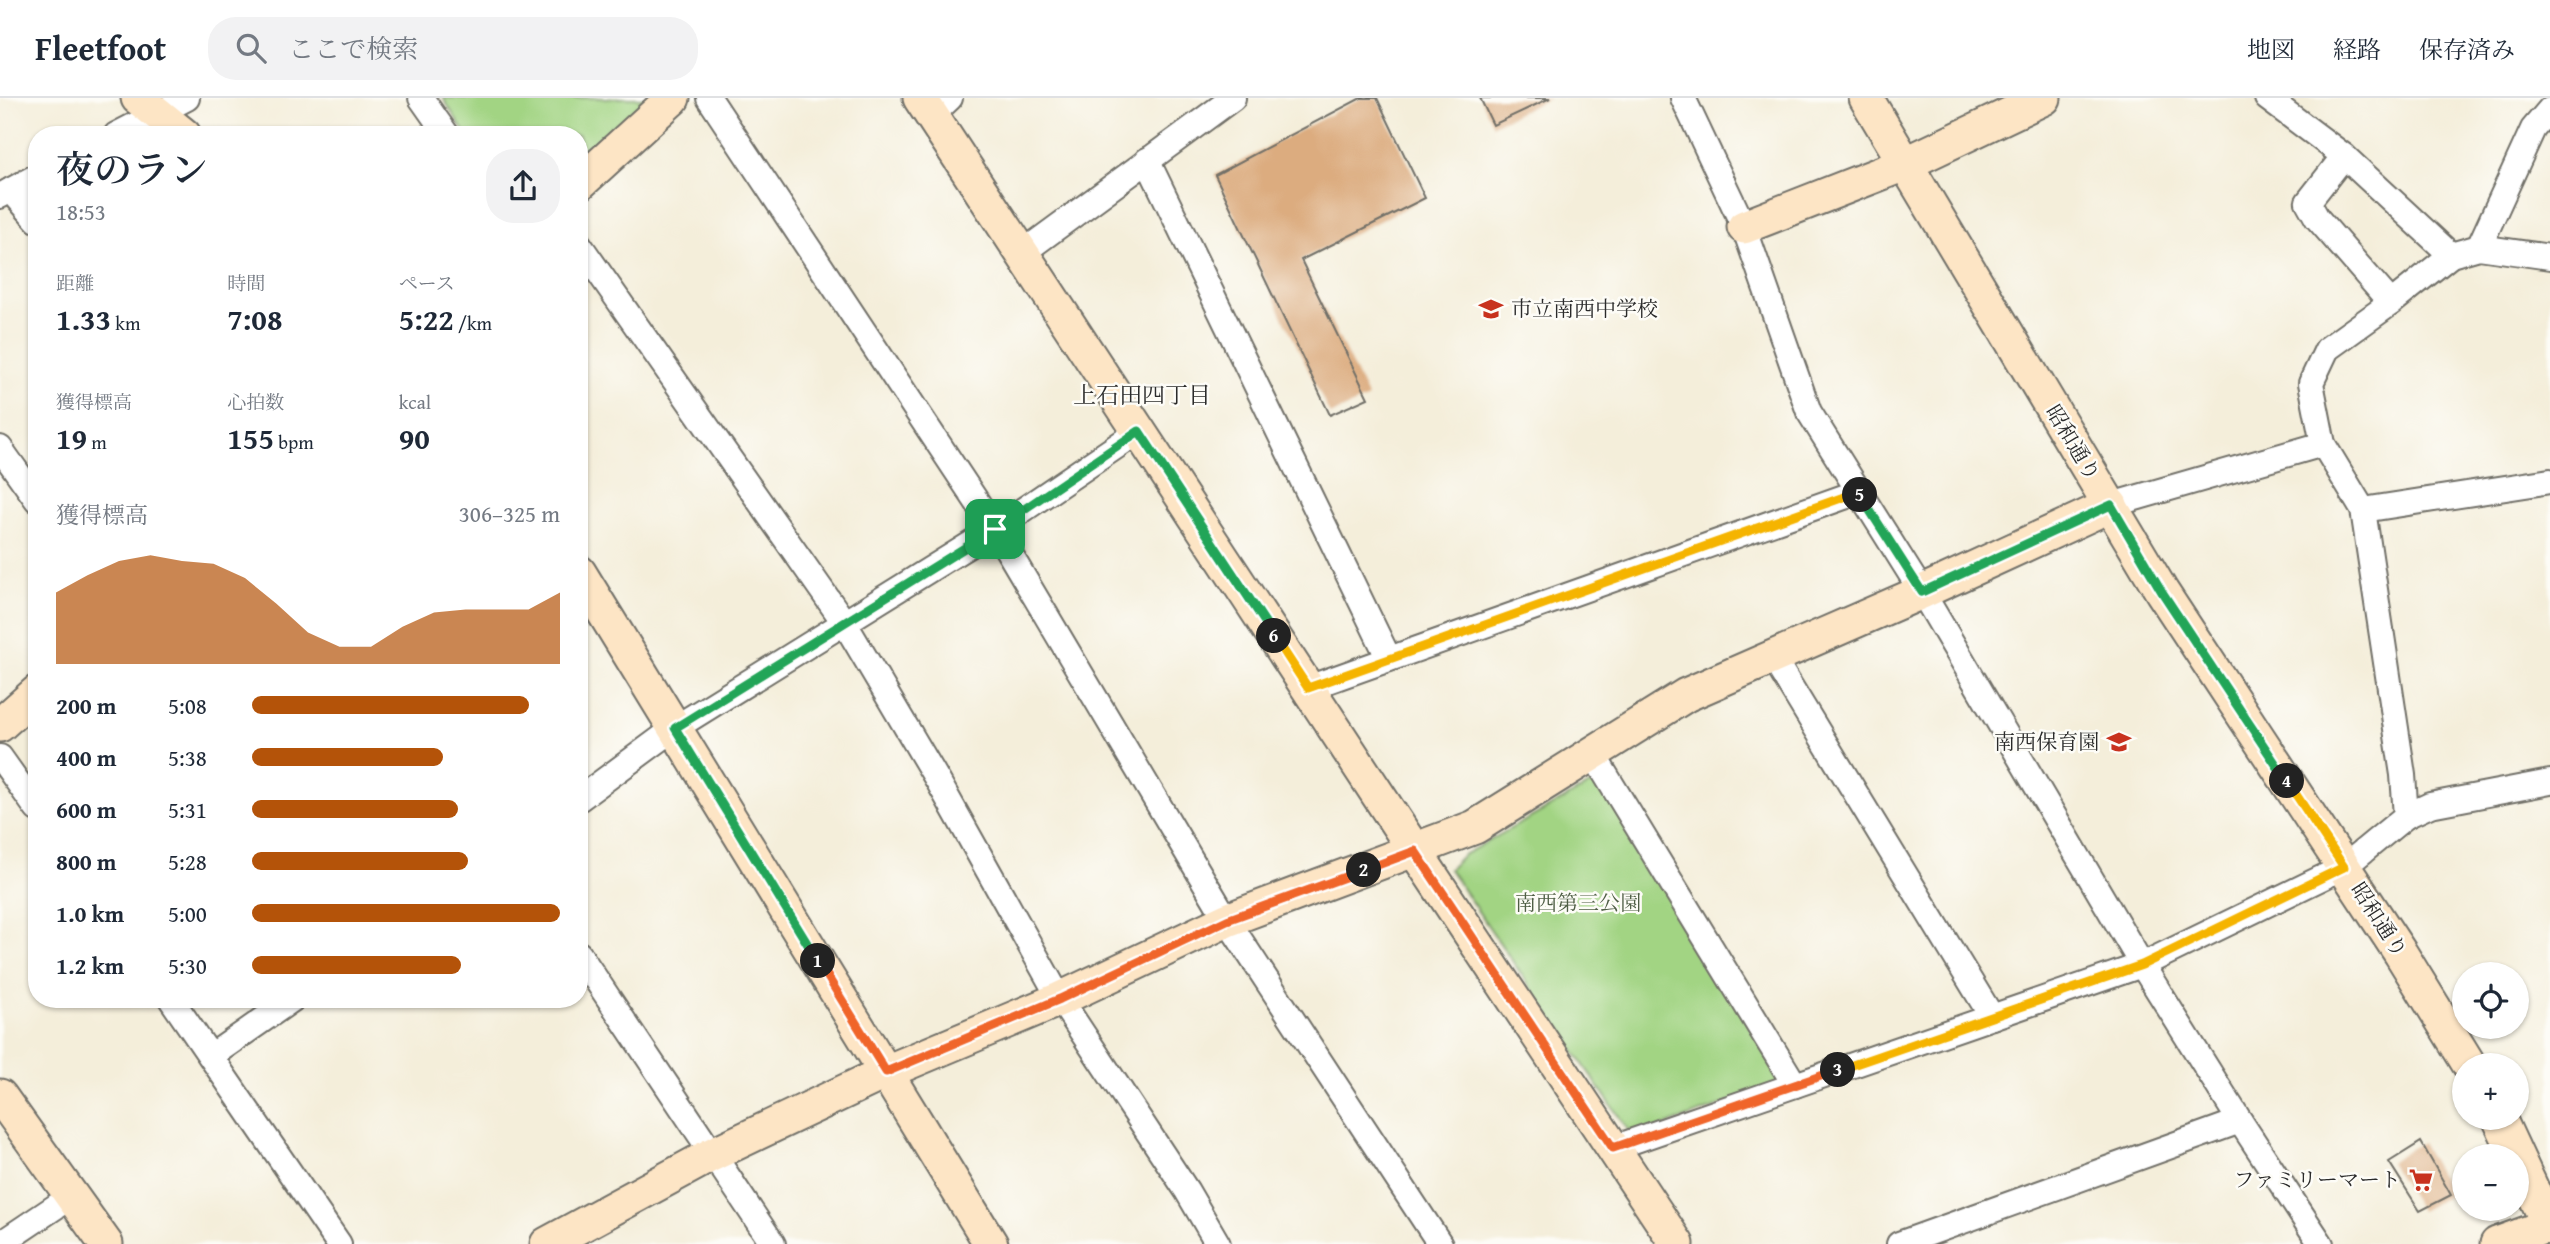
<!DOCTYPE html>
<html lang="ja">
<meta charset="utf-8">
<style>
:root{--surface:#fff;--page:#f2f2f3;--text:#1f2937;--muted:#747a83;--line:#e0e1e3;--accent:#b45309}
body{margin:0;font-family:"Gentium Book Plus","Noto Serif JP",serif;background:var(--page);color:var(--text);height:100vh;display:flex;flex-direction:column;font-size:26px;white-space:nowrap}
*{box-sizing:border-box;margin:0}
p{font-size:23px;color:var(--muted)}
.icon{flex:none;width:38px;height:38px;fill:none;stroke:currentColor;stroke-width:2;stroke-linecap:round;stroke-linejoin:round}
.map{position:relative;flex:1;overflow:hidden}
.sheet{position:absolute;left:28px;top:28px;width:560px;height:882px;display:flex;flex-direction:column;background:var(--surface);border-radius:28px;box-shadow:0 2px 5px #0004}
.sheet>*{flex:none}
.fabs{position:absolute;left:2452px;top:864px;display:grid;gap:14px}
.fabs a{display:grid;place-items:center;width:77px;height:77px;border-radius:50%;background:var(--surface);box-shadow:0 2px 5px #0004;font-size:35px}
.pin{position:absolute;display:grid;place-items:center;width:60px;height:60px;color:#fff;margin:-30px;border-radius:14px;box-shadow:0 4px 10px #0006}
.km{position:absolute;width:35px;height:35px;margin:-18px;border-radius:50%;background:#222;color:#fff;font-size:19px;line-height:35px;text-align:center}
.round{display:grid;place-items:center;flex:none;width:74px;height:74px;border-radius:28px;background:var(--page)}
.overview{display:flex;align-items:center;justify-content:space-between;height:119px;padding:0 28px}
h1{font-size:38px;font-weight:600;line-height:52px}
.figures{display:grid;grid-template-columns:repeat(3,1fr);gap:10px;height:119px;padding:7px 28px}
.figures div{display:grid;align-content:center}
.figures b{font-size:30px;font-weight:600}
.figures small{font-size:19px;font-weight:400}
.figures p{font-size:19px}
.chart{height:196px;padding:14px 28px}
.chart p{display:flex;justify-content:space-between}
.chart svg{width:100%;height:126px;margin-top:7px;fill:var(--accent);opacity:.7}
ul{padding:0 28px;list-style:none;font-size:23px}
li{display:grid;grid-template-columns:112px 84px 1fr;align-items:center;height:52px}
li i{height:18px;border-radius:9px;background:var(--accent)}
header{display:flex;align-items:center;gap:42px;box-sizing:border-box;height:98px;padding:0 35px;background:var(--surface);border-bottom:2px solid var(--line)}
header strong{font-size:33px}
nav{display:flex;gap:38px;margin-inline-start:auto;font-size:24px}
.search{width:490px;height:63px;background:var(--page);display:flex;align-items:center;gap:18px;box-sizing:border-box;padding:0 24px;border-radius:28px;color:var(--muted);font-size:26px}
.map>svg:first-child{display:block}
.green{fill:#a2d483;stroke:#668057;stroke-width:2}
.building{fill:#dcac7f}
.lines{fill:none;stroke-linecap:round;stroke-linejoin:round}
.street-casing{stroke:#716f68;stroke-width:28}
.secondary-casing{stroke:#716f68;stroke-width:37}
.street{stroke:#fff;stroke-width:24}
.secondary{stroke:#fde5c5;stroke-width:33}
.split-1-casing{stroke:#fff;stroke-width:14}
.split-2-casing{stroke:#fff;stroke-width:14}
.split-3-casing{stroke:#fff;stroke-width:14}
.split-4-casing{stroke:#fff;stroke-width:14}
.split-5-casing{stroke:#fff;stroke-width:14}
.split-6-casing{stroke:#fff;stroke-width:14}
.split-7-casing{stroke:#fff;stroke-width:14}
.split-1{stroke:#22a559;stroke-width:9}
.split-2{stroke:#f0652b;stroke-width:9}
.split-3{stroke:#f0652b;stroke-width:9}
.split-4{stroke:#f5b400;stroke-width:9}
.split-5{stroke:#22a559;stroke-width:9}
.split-6{stroke:#f5b400;stroke-width:9}
.split-7{stroke:#22a559;stroke-width:9}
.labels{text-anchor:middle;stroke-width:5;stroke-linejoin:round;paint-order:stroke}
.poi-label{font-size:21px;fill:#2b2b2b;stroke:#fdfcf7;text-anchor:end}
.street-label{font-size:21px;fill:#2b2b2b;stroke:#fdfcf7}
.park-label{font-size:21px;fill:#4f5e45;stroke:#fdfcf7}
.neighbourhood-label{font-size:23px;fill:#2b2b2b;stroke:#fdfcf7}
</style>
<header>
<strong>Fleetfoot</strong>
<div class="search"><svg class="icon" aria-label="search" viewBox="0 0 24 24"><circle cx="10" cy="10" r="6"/><path d="M15 15l6 6"/></svg>ここで検索</div>
<nav><a>地図</a><a>経路</a><a>保存済み</a></nav>
</header>
<div class="map">
<svg width="2550" height="1146" viewBox="0 0 2550 1146">
<rect width="100%" height="100%" fill="#fdfcf7"/>
<filter id="ink" filterUnits="userSpaceOnUse"><feTurbulence type="fractalNoise" baseFrequency=".0143" numOctaves="2"/><feDisplacementMap in="SourceGraphic" scale="14" xChannelSelector="R" yChannelSelector="G"/><feConvolveMatrix kernelMatrix="1 2 1 2 8 2 1 2 1" color-interpolation-filters="sRGB"/></filter>
<filter id="wash" filterUnits="userSpaceOnUse"><feTurbulence type="fractalNoise" baseFrequency=".00686" numOctaves="4" result="noise"/><feDisplacementMap in="SourceGraphic" scale="28" xChannelSelector="R" yChannelSelector="G"/><feGaussianBlur stdDeviation="1.57" result="paint"/><feColorMatrix in="noise" values="0 0 0 0 0 0 0 0 0 0 0 0 0 0 0 0 0 1.4 0 .05"/><feComposite in="paint" operator="in"/></filter>
<g filter="url(#wash)">
<rect width="100%" height="100%" fill="#f4eeda"/>
<g class="green">
<path d="M443,0H653L579,68V37H466Z"/>
<path d="M1604,679L1787,984L1633,1039L1449,771L1463,757Z"/>
</g>
<g id="blocks">
<g class="building">
<path d="M1361,0H1377L1425,100L1301,162L1368,300L1330,317L1215,77Z"/>
<path d="M1480,0H1550L1493,27Z"/>
<path d="M2421,1044L2451,1097L2420,1113L2389,1064Z"/>
</g>
</g>
</g>
<g filter="url(#ink)">
<use href="#blocks" fill-opacity="0" stroke="#716f68" stroke-width="2"/>
<g class="lines">
<g class="street-casing">
<g id="street">
<path d="M421,0L447,37"/>
<path d="M709,0L995,431L1227,822L1440,1146"/>
<path d="M1683,0L1744,129L1809,314L1922,494L2142,867L2240,1023L2321,1146"/>
<path d="M2267,0L2344,58L2451,157"/>
<path d="M932,17L950,0"/>
<path d="M116,37L187,0"/>
<path d="M2344,58L2308,104L2317,120L2391,205"/>
<path d="M1147,62L1389,561"/>
<path d="M11,92L37,122"/>
<path d="M0,98L37,78"/>
<path d="M579,146L844,524L938,683L1060,901L1187,1093L1218,1146"/>
<path d="M2479,149L2533,31L2550,11"/>
<path d="M1022,155L1233,0"/>
<path d="M2323,346L2363,412L2403,677L2406,718"/>
<path d="M0,350L37,402"/>
<path d="M2111,407L2323,346L2311,285L2327,251L2391,205L2451,157L2479,149L2550,159"/>
<path d="M2363,412L2550,383"/>
<path d="M1772,558L1992,919"/>
<path d="M1308,590L1858,394"/>
<path d="M1593,656L1795,987"/>
<path d="M0,659L37,711"/>
<path d="M579,701L675,630L995,431L1139,333"/>
<path d="M579,856L773,1146"/>
<path d="M171,901L339,1146"/>
<path d="M211,958L293,901"/>
<path d="M1613,1050L2142,867L2344,769L2406,718L2430,707L2550,684"/>
<path d="M0,1146L70,1099"/>
<path d="M1899,1146L2240,1023"/>
</g>
</g>
<g class="secondary-casing">
<g id="secondary">
<path d="M138,0L184,37"/>
<path d="M920,0L1415,753L1677,1146"/>
<path d="M1866,0L2162,494L2401,856L2470,968"/>
<path d="M579,86L673,0"/>
<path d="M1744,129L1905,66L2044,0"/>
<path d="M579,474L991,1146"/>
<path d="M0,627L37,594"/>
<path d="M0,998L106,1146"/>
<path d="M2499,1020L2550,1130"/>
<path d="M547,1146L711,1057L886,974L1060,901L1227,822L1475,729L1686,597L1922,494L2111,407"/>
<path d="M2497,1146L2549,1127"/>
</g>
</g>
<use href="#street" class="street"/>
<use href="#secondary" class="secondary"/>
</g>
</g>
<g class="lines" filter="url(#ink)">
<g class="split-1-casing">
<path id="split-1" d="M818,863L675,630L995,431"/>
</g>
<g class="split-2-casing">
<path id="split-2" d="M818,863L886,974L1060,901L1227,822L1364,772"/>
</g>
<g class="split-3-casing">
<path id="split-3" d="M1364,772L1415,753L1613,1050L1838,972"/>
</g>
<g class="split-4-casing">
<path id="split-4" d="M1838,972L2142,867L2344,769L2287,683"/>
</g>
<g class="split-5-casing">
<path id="split-5" d="M1860,397L1922,494L2111,407L2162,494L2287,683"/>
</g>
<g class="split-6-casing">
<path id="split-6" d="M1274,538L1308,590L1858,394L1860,397"/>
</g>
<g class="split-7-casing">
<path id="split-7" d="M995,431L1139,333L1274,538"/>
</g>
<use href="#split-1" class="split-1"/>
<use href="#split-2" class="split-2"/>
<use href="#split-3" class="split-3"/>
<use href="#split-4" class="split-4"/>
<use href="#split-5" class="split-5"/>
<use href="#split-6" class="split-6"/>
<use href="#split-7" class="split-7"/>
</g>
<defs>
<g id="school-bare" transform="scale(1.89)"><path d="M0-5L7-2L0 1L-7-2ZM-4 1L0 2.5L4 1V4Q0 6-4 4Z" fill="#c8321e" stroke="#fdfcf7" stroke-width="2.5" paint-order="stroke"/></g>
<g id="supermarket-bare" transform="scale(1.89)"><path d="M-6-5.5h2.5l.6 2H6L4.5 2H-2.5L-4.4-4H-6ZM-1.5 3.2a1.3 1.3 0 1 0 .1 0ZM3 3.2a1.3 1.3 0 1 0 .1 0Z" fill="#c8321e" stroke="#fdfcf7" stroke-width="2.5" paint-order="stroke"/></g>
</defs>
<g fill-rule="evenodd">
<use href="#school-bare" x="1491" y="211"/>
<use href="#school-bare" x="2119" y="644"/>
<use href="#supermarket-bare" x="2421" y="1082"/>
</g>
<g class="labels">
<g class="poi-label">
<text x="1511" y="218" text-anchor="start">市立南西中学校</text>
<text x="2099" y="651">南西保育園</text>
<text x="2401" y="1089">ファミリーマート</text>
</g>
<g class="street-label">
<text transform="translate(2073 345) rotate(59)" y="7">昭和通り</text>
<text transform="translate(2379 822) rotate(57)" y="7">昭和通り</text>
</g>
<g class="park-label">
<text x="1578" y="812">南西第三公園</text>
</g>
<g class="neighbourhood-label">
<text x="1142" y="305">上石田四丁目</text>
</g>
</g>
</svg>
<div class="fabs">
<a><svg class="icon" aria-label="locate" viewBox="0 0 24 24"><circle cx="12" cy="12" r="6"/><path d="M12 2v4M12 18v4M2 12h4M18 12h4"/></svg></a>
<a>+</a>
<a>−</a>
</div>
<div class="pin" style="left:995px;top:431px;background:#1e9e55"><svg class="icon" aria-label="arrive" viewBox="0 0 24 24"><path d="M6 21V4h12l-3 4 3 4H6"/></svg></div>
<b class="km" style="left:818px;top:863px">1</b>
<b class="km" style="left:1364px;top:772px">2</b>
<b class="km" style="left:1838px;top:972px">3</b>
<b class="km" style="left:2287px;top:683px">4</b>
<b class="km" style="left:1860px;top:397px">5</b>
<b class="km" style="left:1274px;top:538px">6</b>
<section class="sheet">
<div class="overview"><div><h1>夜のラン</h1><p>18:53</p></div><a class="round"><svg class="icon" aria-label="share" viewBox="0 0 24 24"><path d="M12 15V3M7 8l5-5 5 5M5 13v7h14v-7"/></svg></a></div>
<div class="figures">
<div><p>距離</p><b>1.33<small> km</small></b></div>
<div><p>時間</p><b>7:08</b></div>
<div><p>ペース</p><b>5:22<small> /km</small></b></div>
</div>
<div class="figures">
<div><p>獲得標高</p><b>19<small> m</small></b></div>
<div><p>心拍数</p><b>155<small> bpm</small></b></div>
<div><p>kcal</p><b>90</b></div>
</div>
<div class="chart"><p><span>獲得標高</span>306–325 m</p>
<svg viewBox="0 0 160 44" preserveAspectRatio="none"><path d="M0 44V19L10 13L20 8L30 6L40 8L50 9L60 14L70 23L80 33L90 38L100 38L110 31L120 26L130 25L140 25L150 25L160 19V44z"/></svg>
</div>
<ul>
<li><b>200 m</b>5:08<i style="width:90%"></i></li>
<li><b>400 m</b>5:38<i style="width:62%"></i></li>
<li><b>600 m</b>5:31<i style="width:67%"></i></li>
<li><b>800 m</b>5:28<i style="width:70%"></i></li>
<li><b>1.0 km</b>5:00<i style="width:100%"></i></li>
<li><b>1.2 km</b>5:30<i style="width:68%"></i></li>
</ul>
</section>
</div>
